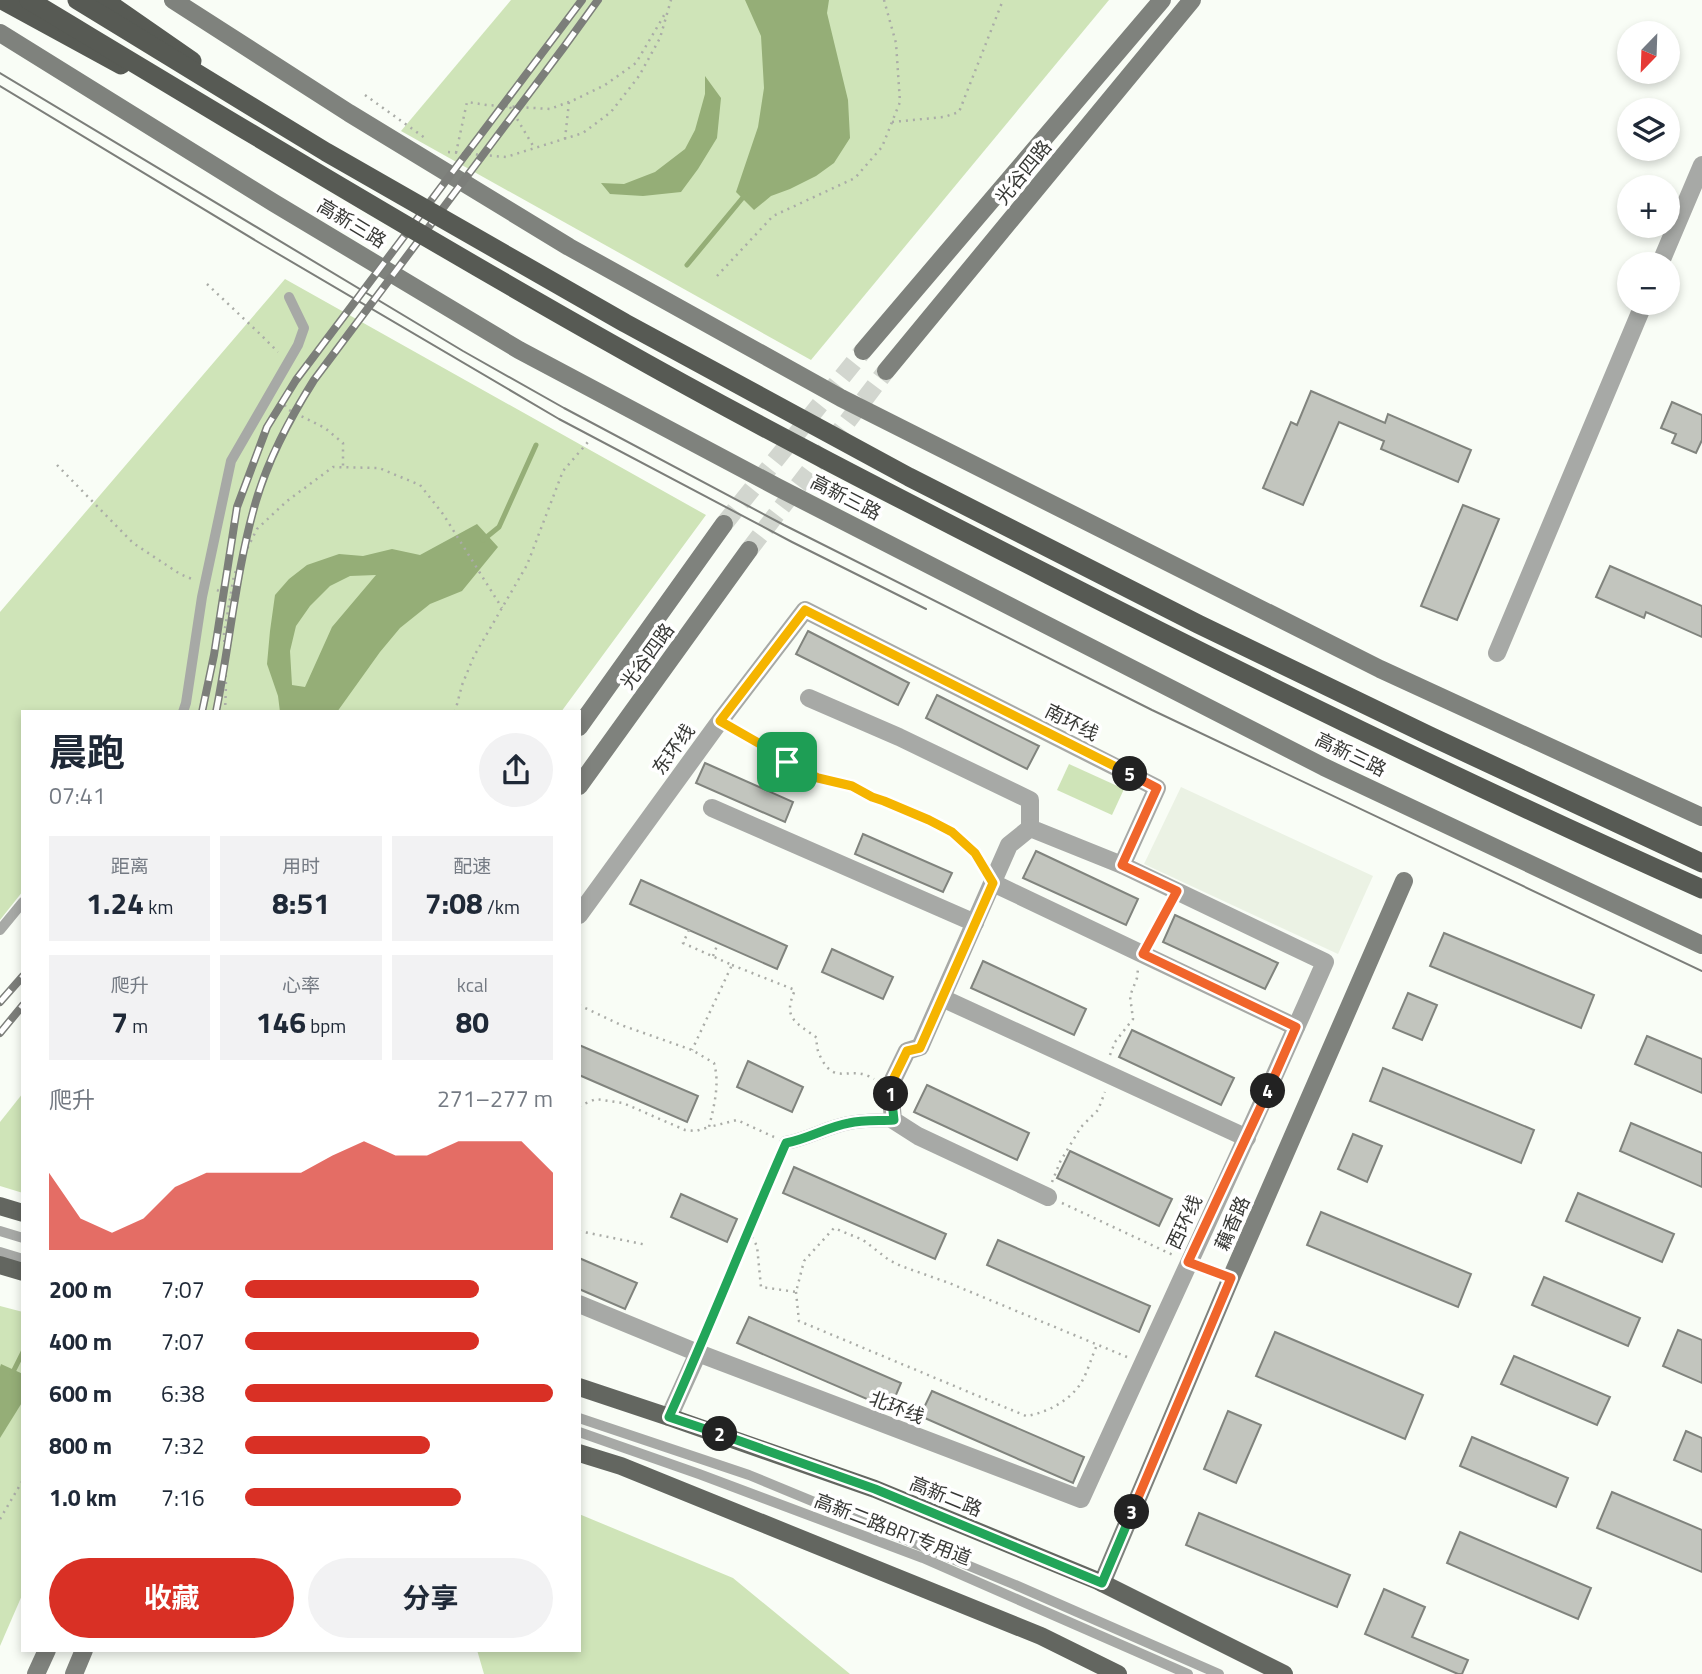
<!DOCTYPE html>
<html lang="zh">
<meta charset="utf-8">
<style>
:root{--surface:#fff;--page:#f2f2f3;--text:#1f2937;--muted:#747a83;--accent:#d93025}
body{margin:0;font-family:"Titillium Web","Noto Sans SC",sans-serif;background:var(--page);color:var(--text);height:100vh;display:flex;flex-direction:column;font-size:26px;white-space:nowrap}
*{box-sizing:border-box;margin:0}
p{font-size:23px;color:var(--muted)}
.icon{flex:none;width:38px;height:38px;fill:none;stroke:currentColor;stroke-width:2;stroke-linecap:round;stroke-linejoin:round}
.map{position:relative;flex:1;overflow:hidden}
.details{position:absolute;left:21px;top:710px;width:560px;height:942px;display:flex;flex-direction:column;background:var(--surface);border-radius:0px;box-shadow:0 4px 10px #0003}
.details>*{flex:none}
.needle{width:46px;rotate:203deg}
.buttons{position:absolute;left:1617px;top:21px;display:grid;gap:14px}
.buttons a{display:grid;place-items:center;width:63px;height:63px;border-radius:50%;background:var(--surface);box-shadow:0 4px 10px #0003;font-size:35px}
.pin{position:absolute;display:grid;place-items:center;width:60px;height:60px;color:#fff;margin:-30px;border-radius:14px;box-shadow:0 4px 10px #0006}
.km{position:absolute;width:35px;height:35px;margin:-18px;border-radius:50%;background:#222;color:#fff;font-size:19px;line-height:35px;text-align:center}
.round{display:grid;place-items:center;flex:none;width:74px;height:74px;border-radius:37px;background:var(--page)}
.summary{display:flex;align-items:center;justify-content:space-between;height:119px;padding:0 28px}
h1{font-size:38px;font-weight:700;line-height:52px}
.metrics{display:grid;grid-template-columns:repeat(3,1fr);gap:10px;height:119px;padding:7px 28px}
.metrics div{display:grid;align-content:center;border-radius:0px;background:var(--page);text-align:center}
.metrics b{font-size:30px;font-weight:700}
.metrics small{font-size:19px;font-weight:400}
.metrics p{font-size:19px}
.chart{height:196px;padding:14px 28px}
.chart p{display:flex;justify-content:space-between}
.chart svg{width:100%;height:126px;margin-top:7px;fill:var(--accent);opacity:.7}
.cta{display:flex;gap:14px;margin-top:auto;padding:14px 28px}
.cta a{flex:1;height:80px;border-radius:42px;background:var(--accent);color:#fff;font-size:28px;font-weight:700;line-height:80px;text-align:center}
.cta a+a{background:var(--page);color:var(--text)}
ul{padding:0 28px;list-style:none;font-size:23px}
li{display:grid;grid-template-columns:112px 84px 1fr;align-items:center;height:52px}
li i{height:18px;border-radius:9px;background:var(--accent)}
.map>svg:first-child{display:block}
.built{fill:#ebf2e4}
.green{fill:#cfe4b8}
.water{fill:#95ae77;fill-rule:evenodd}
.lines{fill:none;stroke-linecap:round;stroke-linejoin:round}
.stream{stroke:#95ae77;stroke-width:5}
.building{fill:#c2c5be;stroke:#81847e;stroke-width:2}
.secondary-tunnel{stroke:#d2d6cf;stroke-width:18;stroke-dasharray:18 9;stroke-linecap:butt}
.path{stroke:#aaaca7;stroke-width:2.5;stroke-dasharray:2 5;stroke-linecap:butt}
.service{stroke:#a7a9a6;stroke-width:10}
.pedestrian{stroke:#a7a9a6;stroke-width:14}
.minor{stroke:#a7a9a6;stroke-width:18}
.secondary{stroke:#7f827d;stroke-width:18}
.primary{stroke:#636660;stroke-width:18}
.trunk{stroke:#575a54;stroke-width:19}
.tram{stroke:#7c7e7a;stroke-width:2}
.rail-casing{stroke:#7c7e7a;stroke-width:8}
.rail{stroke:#fff;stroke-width:5;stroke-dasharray:16;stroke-linecap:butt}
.trunk-bridge{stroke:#575a54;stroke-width:19}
.split-1-casing{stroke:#fff;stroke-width:14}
.split-2-casing{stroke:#fff;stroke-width:14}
.split-3-casing{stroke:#fff;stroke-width:14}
.split-4-casing{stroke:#fff;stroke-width:14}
.split-5-casing{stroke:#fff;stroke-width:14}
.split-6-casing{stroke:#fff;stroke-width:14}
.split-1{stroke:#f5b400;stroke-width:9}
.split-2{stroke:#22a559;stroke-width:9}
.split-3{stroke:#22a559;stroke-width:9}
.split-4{stroke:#f0652b;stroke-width:9}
.split-5{stroke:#f0652b;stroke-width:9}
.split-6{stroke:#f5b400;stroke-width:9}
.labels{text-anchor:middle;stroke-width:7;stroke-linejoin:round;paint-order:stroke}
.street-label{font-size:19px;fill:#373835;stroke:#fff}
</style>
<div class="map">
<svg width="1702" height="1674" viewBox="0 0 1702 1674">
<rect width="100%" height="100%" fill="#f9fdf6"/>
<path class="built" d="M1181,787L1373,876L1338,954L1144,864Z"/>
<g class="green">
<path d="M511,0H1109L811,360L401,131Z"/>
<path d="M285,279L706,515L561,712H23V891L0,920V612Z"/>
<path d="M1069,764L1124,789L1112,815L1057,790Z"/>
<path d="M23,1093V1193L0,1186V1122Z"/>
<path d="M0,1306L23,1312V1593L0,1646Z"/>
<path d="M579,1514L733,1578L850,1674H484L477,1650H579Z"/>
</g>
<g class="water">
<path d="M745,0H829L827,13L848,100L850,138L834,163L816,176L790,189L771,196L754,210L736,192L758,127L764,88L761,36Z"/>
<path d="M705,76L721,98L717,138L698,169L681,192L643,196L610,194L601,183L624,184L655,172L685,149L695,130L705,94Z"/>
<path d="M477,524L498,547L462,591L430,604L400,628L380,652L337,712H280L278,696L267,664L270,631L275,595L289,579L307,565L339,554L363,556L392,549L420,555ZM376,575L332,627L305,687L292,685L290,651L296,626L310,606L330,586L350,576Z"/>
<path d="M1,1364L23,1374V1401L0,1438V1367Z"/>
</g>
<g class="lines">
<g class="stream">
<path d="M687,265L745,195"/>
<path d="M483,540L499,527L536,445"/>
<path d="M12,1374L23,1352"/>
</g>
</g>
<g class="building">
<path d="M1311,391L1385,423L1388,414L1471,450L1458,482L1381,449L1384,441L1339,422L1303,505L1263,488L1291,422L1297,425Z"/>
<path d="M1672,402L1702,415V440L1696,453L1672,443L1676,434L1661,428Z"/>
<path d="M1463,505L1499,519L1457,620L1421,606Z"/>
<path d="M1610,566L1702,606V637L1646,612L1644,618L1596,597Z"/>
<path d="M808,631L909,683L898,705L796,654Z"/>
<path d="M937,695L1039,746L1027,769L926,718Z"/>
<path d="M705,763L793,802L785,822L696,783Z"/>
<path d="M863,834L952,873L943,892L855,854Z"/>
<path d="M1036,851L1138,899L1126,925L1023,878Z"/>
<path d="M641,880L787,946L777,969L630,904Z"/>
<path d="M1175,915L1278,963L1265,989L1163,942Z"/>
<path d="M1444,933L1594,995L1581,1028L1430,966Z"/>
<path d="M832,949L893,977L883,999L822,972Z"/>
<path d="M983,961L1086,1009L1074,1035L971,988Z"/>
<path d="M1408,993L1437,1005L1422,1040L1393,1028Z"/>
<path d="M1132,1030L1234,1078L1221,1105L1119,1057Z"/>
<path d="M1647,1036L1702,1059V1093L1635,1064Z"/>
<path d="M579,1045L698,1096L687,1122L579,1075Z"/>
<path d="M748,1061L803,1087L792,1112L737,1087Z"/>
<path d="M1383,1068L1534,1130L1521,1163L1370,1101Z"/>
<path d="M927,1085L1029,1133L1017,1160L914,1112Z"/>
<path d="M1631,1123L1702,1153V1187L1620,1151Z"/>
<path d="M1353,1134L1382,1146L1367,1182L1338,1169Z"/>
<path d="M1070,1151L1172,1199L1159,1226L1057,1178Z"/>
<path d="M794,1167L946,1234L935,1259L783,1193Z"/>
<path d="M1578,1193L1674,1234L1662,1262L1566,1221Z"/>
<path d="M681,1194L737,1219L727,1242L671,1217Z"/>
<path d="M1321,1212L1471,1274L1458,1307L1307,1245Z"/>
<path d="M998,1240L1150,1306L1139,1332L987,1265Z"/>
<path d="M579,1258L637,1283L625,1309L579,1289Z"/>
<path d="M1544,1277L1640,1318L1628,1346L1532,1305Z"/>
<path d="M749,1317L901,1383L890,1409L737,1343Z"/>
<path d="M1678,1330L1702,1340V1383L1663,1366Z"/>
<path d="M1275,1332L1423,1395L1405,1439L1256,1376Z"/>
<path d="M1514,1356L1610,1397L1597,1425L1501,1384Z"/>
<path d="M932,1391L1084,1457L1073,1483L920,1416Z"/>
<path d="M1228,1411L1261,1425L1236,1483L1204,1469Z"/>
<path d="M1686,1431L1702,1438V1472L1674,1460Z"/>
<path d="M1472,1437L1568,1478L1556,1507L1460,1466Z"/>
<path d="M1612,1492L1702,1530V1572L1597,1528Z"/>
<path d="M1199,1513L1350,1575L1337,1607L1186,1545Z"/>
<path d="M1460,1532L1591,1588L1578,1619L1447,1563Z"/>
<path d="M1384,1589L1425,1607L1412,1637L1468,1660L1462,1674H1458L1365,1634Z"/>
</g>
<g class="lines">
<g class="secondary-tunnel">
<path d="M724,524L863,351"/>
<path d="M749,550L886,371"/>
</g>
<g class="path">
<path d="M365,95L425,138"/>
<path d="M510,107L535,149"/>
<path d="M892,122L944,117L959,112L1003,0"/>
<path d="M565,139L569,102"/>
<path d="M448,152L506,157L583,133L611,112L639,76L660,38L671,0"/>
<path d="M456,153L467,102L487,105L550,109L574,100L605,85L636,63L666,12"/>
<path d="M717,276L773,216L855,178L882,147L900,102L896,43L884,0"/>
<path d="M207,284L260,334L278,352"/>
<path d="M281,399L287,409L325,428L343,443V467"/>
<path d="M57,465L133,543L180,574L192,579"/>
<path d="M217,590L230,596"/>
<path d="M225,712L226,685L224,634L234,575L257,529L287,501L333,467L379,468L420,485L443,514L502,608"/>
<path d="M455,712L462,685L474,656L527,565L563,471L588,442"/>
<path d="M735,729C761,744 791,768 819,778C829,781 841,782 851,786C857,788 863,793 870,796C875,799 880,800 885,801C921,815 963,830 983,865"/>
<path d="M689,930L683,943L732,965L692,1050"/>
<path d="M1150,941L1168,906"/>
<path d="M713,956L718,943"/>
<path d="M732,965L795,990C782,1019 796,1022 817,1038C816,1048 818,1052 822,1060C837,1086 851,1064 874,1079"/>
<path d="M579,1005L621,1025L692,1050L714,1063C720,1084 714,1106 709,1127L737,1120L774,1137"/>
<path d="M1110,1055L1115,1042L1133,1019L1130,996L1137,978L1138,969"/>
<path d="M579,1106L596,1099L623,1103L685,1130L696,1131L709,1127"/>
<path d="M1052,1182L1060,1162L1081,1127L1098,1110L1105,1092"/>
<path d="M1062,1203L1173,1255"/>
<path d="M579,1231L647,1245"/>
<path d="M748,1231L757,1246L761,1287L796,1292L804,1261L834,1228L863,1240L889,1260L901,1266L949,1283L1127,1357"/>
<path d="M796,1292L799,1321L1026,1416C1046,1413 1067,1402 1079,1386C1087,1375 1091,1358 1097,1345"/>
<path d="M704,1337L748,1231L781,1156"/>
<path d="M0,1519L23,1480"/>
</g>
<g class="service">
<path d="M183,712L186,703L202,597L231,461L298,345L304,328L289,297"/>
<path d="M0,930L23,902"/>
<path d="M0,1231L23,1238"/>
<path d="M0,1252L23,1259"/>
<path d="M1188,1262L1231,1278"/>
<path d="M579,1418L749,1475L1013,1584L1219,1674"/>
<path d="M579,1432L699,1474L923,1558L1188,1674"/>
</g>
<path class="pedestrian" d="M786,1143C808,1139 827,1127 849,1123C863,1120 879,1121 893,1120"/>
<g class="minor">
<path d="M1660,264L1702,165"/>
<path d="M1497,653L1644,303"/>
<path d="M809,698L899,737L1030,800V828L1122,865"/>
<path d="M712,808L975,923"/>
<path d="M1030,828L1009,845L920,1047L907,1051L890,1086L893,1120L918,1136L1048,1197"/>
<path d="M993,883L1296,1027"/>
<path d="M579,915L720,721L805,610L1157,788L1122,865L1325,962C1246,1142 1162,1320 1081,1499L698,1353L579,1304"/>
<path d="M942,998L1247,1138"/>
<path d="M669,1417L698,1353"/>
</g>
<g class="secondary">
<path d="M173,0L349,113L569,247L841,398L1380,669L1702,817"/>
<path d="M0,33L274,203L519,350L777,487L1324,767L1702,945"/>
<path d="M863,351L1162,0"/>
<path d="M886,371L1192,0"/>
<path d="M579,727L724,524"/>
<path d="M579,786L749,550"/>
<path d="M1102,1583L1231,1278L1404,881"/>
<path d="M36,1674L47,1650"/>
<path d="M74,1674L84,1650"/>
</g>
<g class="primary">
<path d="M0,1206L23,1213"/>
<path d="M0,1265L23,1272"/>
<path d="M579,1387L669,1417L875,1489L1098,1581L1284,1674"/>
<path d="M579,1453L621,1466L1041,1636L1118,1674"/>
</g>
<g class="trunk">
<path d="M2,0L121,65"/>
<path d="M104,0L192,61"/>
</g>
<g class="tram">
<path d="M0,73L463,351L564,408L784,525L1152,710L1702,971"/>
<path d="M0,86L263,245L559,419L792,542L926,609"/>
</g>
<g class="rail-casing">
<g id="rail">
<path d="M202,712L214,655L237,507L267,427L296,380L582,0"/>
<path d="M216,712C230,642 236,570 256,501C269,457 290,418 314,380L564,47L598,0"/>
<path d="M0,1002L23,976"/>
<path d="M0,1033L23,1005"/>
</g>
</g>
<use href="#rail" class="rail"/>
<g class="trunk-bridge">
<path d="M29,0C222,116 415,233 612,344C755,425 902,500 1049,575C1264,685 1482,791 1702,889"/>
<path d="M77,0L326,152L625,323L909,477L1198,624L1430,736L1702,863"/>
</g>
</g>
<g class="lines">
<g class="split-1-casing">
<path id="split-1" d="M787,762L818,778L852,786L872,797L884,801L929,820L952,832L975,853L993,883L920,1048L907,1051L890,1086L891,1094"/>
</g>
<g class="split-2-casing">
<path id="split-2" d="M720,1434L669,1417C710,1326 746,1234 786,1143C808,1139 827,1127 849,1123C863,1120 879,1121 894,1120L891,1094"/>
</g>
<g class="split-3-casing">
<path id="split-3" d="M720,1434L875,1489L1102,1583L1132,1512"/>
</g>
<g class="split-4-casing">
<path id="split-4" d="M1132,1512L1231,1278L1188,1262L1268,1091"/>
</g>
<g class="split-5-casing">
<path id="split-5" d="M1130,774L1157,788L1122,865L1177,891L1143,954L1296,1027L1268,1091"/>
</g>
<g class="split-6-casing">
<path id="split-6" d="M787,762L762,745L720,721L805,610L1130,774"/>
</g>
<use href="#split-1" class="split-1"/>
<use href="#split-2" class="split-2"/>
<use href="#split-3" class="split-3"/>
<use href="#split-4" class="split-4"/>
<use href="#split-5" class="split-5"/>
<use href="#split-6" class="split-6"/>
</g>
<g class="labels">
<g class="street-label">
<text transform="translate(1023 172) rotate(-51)" y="7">光谷四路</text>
<text transform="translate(352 223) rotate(31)" y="7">高新三路</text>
<text transform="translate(846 497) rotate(27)" y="7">高新三路</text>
<text transform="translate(647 656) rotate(-54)" y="7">光谷四路</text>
<text transform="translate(1072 722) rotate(27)" y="7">南环线</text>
<text transform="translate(673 749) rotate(-54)" y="7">东环线</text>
<text transform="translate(1351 754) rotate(26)" y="7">高新三路</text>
<text transform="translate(1184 1222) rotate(-65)" y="7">西环线</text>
<text transform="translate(1232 1223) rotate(-66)" y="7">藕香路</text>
<text transform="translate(897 1407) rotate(21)" y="7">北环线</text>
<text transform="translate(946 1496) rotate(22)" y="7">高新二路</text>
<text transform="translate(893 1529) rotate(21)" y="7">高新二路BRT专用道</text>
</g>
</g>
</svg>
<div class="buttons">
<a><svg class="needle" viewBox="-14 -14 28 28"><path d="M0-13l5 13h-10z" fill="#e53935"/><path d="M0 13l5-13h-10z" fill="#747a83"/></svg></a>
<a><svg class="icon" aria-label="layers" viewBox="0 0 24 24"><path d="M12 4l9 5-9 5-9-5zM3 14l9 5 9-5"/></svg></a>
<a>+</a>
<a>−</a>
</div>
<div class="pin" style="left:787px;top:762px;background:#1e9e55"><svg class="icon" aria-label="arrive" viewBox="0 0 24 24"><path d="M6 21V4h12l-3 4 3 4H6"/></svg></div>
<b class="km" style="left:891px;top:1094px">1</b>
<b class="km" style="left:720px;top:1434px">2</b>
<b class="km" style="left:1132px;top:1512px">3</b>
<b class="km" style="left:1268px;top:1091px">4</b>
<b class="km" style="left:1130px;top:774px">5</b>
<section class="details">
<div class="summary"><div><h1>晨跑</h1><p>07:41</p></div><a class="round"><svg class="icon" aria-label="share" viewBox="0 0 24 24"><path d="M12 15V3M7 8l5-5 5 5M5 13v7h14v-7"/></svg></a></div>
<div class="metrics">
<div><p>距离</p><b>1.24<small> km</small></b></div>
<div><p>用时</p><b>8:51</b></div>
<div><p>配速</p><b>7:08<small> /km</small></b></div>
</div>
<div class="metrics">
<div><p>爬升</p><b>7<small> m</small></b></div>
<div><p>心率</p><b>146<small> bpm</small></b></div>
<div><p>kcal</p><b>80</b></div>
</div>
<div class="chart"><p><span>爬升</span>271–277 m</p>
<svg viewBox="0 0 160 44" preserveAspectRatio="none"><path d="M0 44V17L10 33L20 38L30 33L40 22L50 17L60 17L70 17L80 17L90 11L100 6L110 11L120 11L130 6L140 6L150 6L160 17V44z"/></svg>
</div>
<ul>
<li><b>200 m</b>7:07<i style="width:76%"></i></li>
<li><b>400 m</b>7:07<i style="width:76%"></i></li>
<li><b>600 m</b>6:38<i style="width:100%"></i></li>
<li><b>800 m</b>7:32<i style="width:60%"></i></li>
<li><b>1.0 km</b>7:16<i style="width:70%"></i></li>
</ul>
<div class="cta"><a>收藏</a><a>分享</a></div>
</section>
</div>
